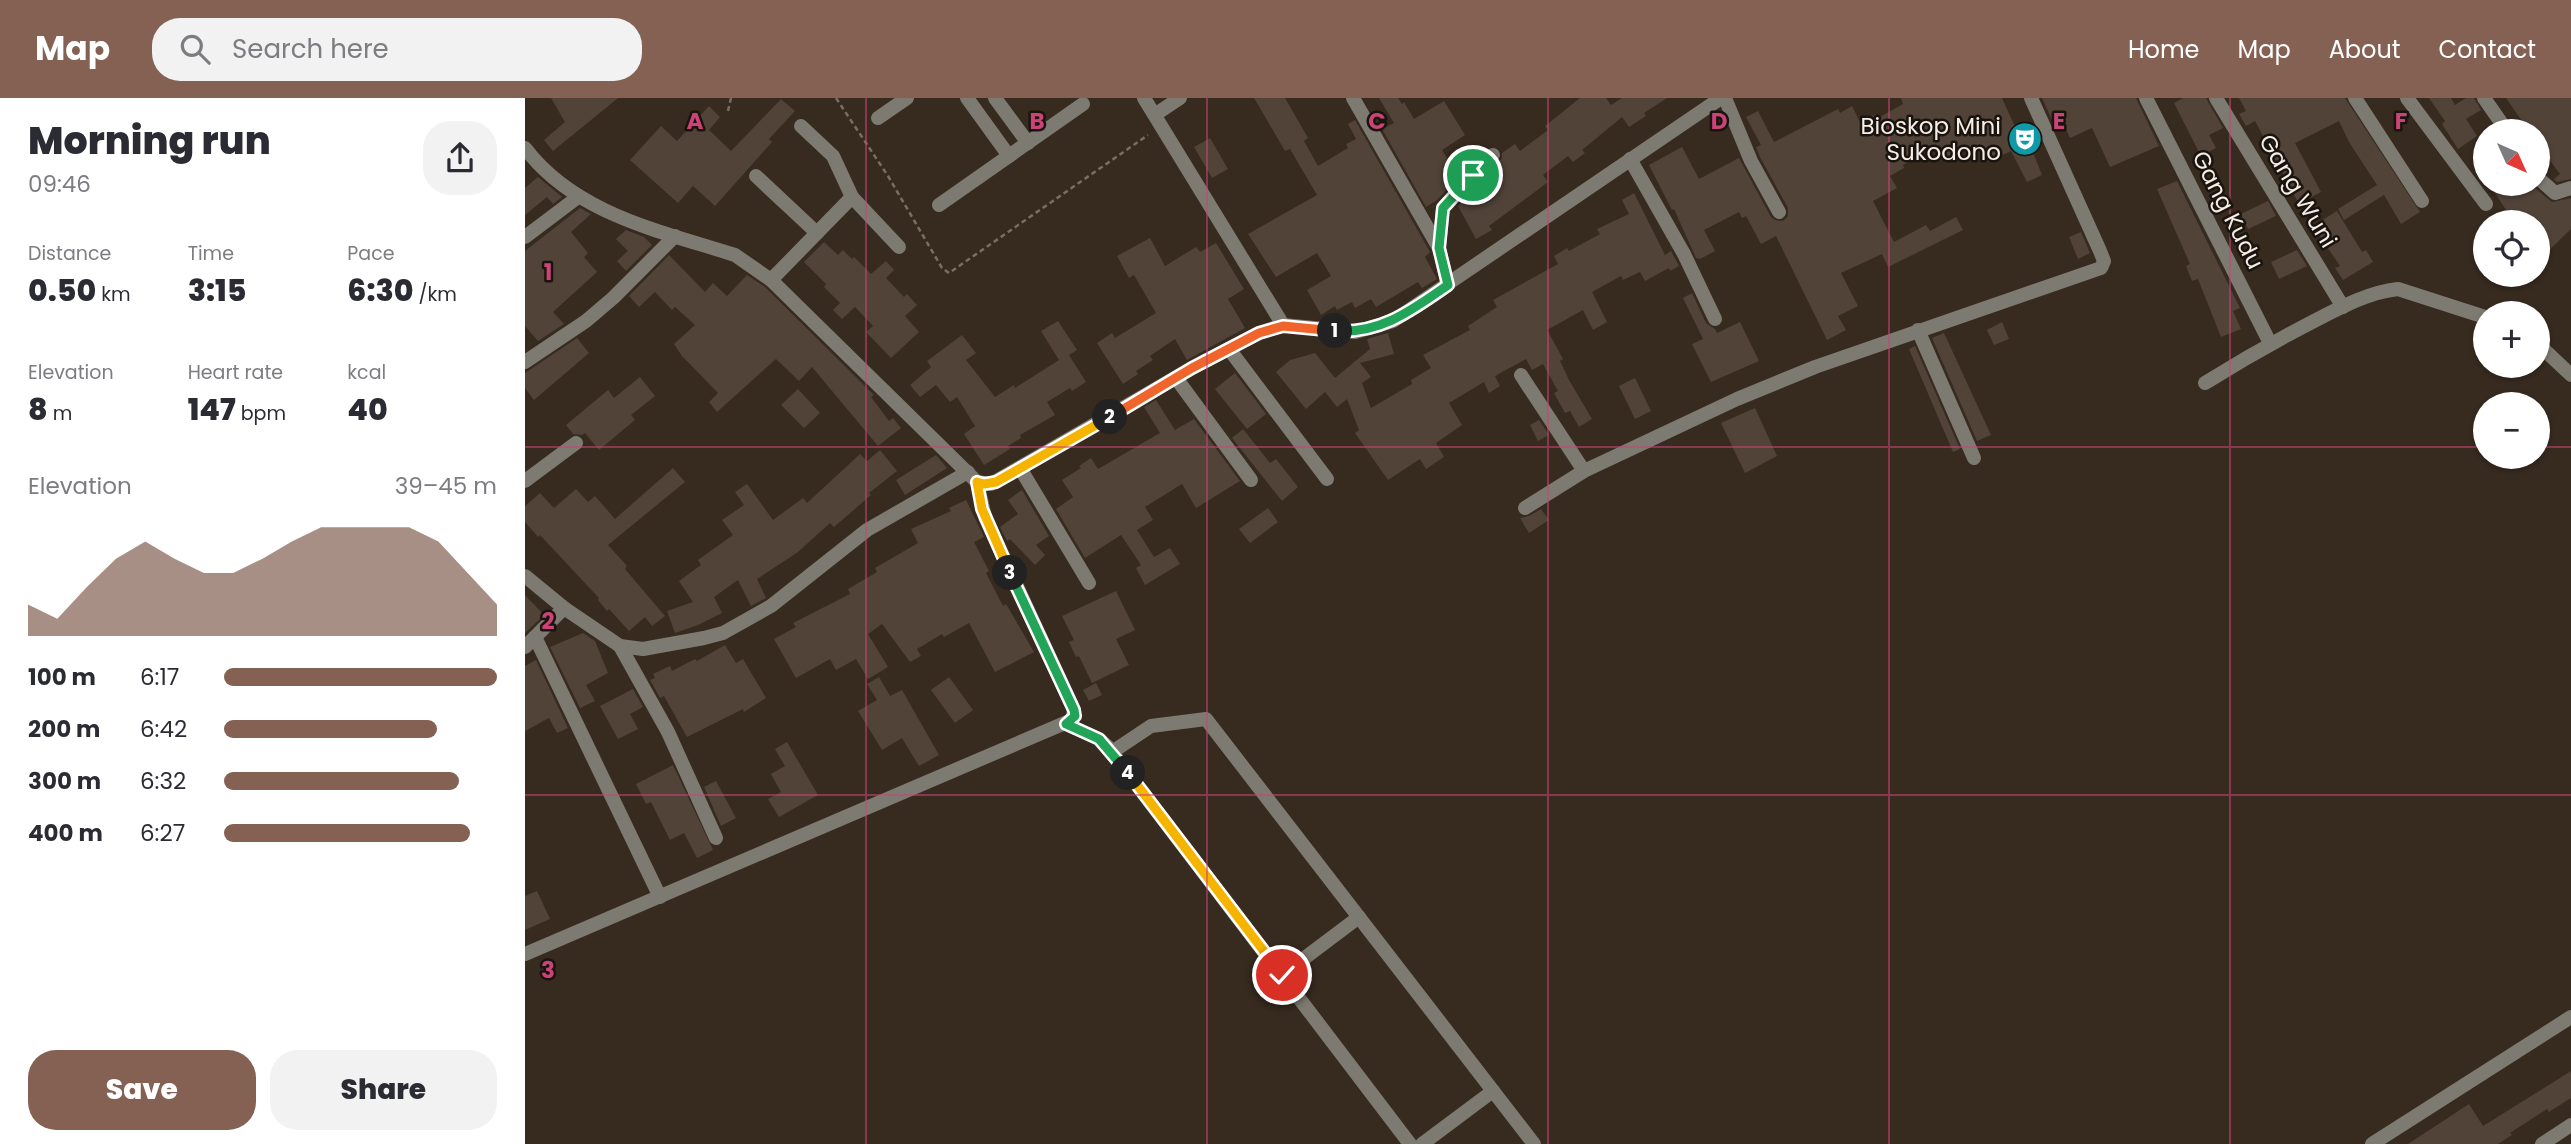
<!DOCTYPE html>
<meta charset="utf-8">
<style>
:root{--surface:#fff;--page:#f2f2f3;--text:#2b2b33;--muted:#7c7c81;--accent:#846152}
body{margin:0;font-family:Poppins,sans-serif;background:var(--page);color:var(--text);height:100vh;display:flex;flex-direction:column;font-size:26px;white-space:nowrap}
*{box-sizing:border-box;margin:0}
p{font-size:23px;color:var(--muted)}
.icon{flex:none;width:38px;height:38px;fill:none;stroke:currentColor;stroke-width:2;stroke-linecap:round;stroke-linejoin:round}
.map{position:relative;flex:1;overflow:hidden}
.details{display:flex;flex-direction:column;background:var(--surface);width:525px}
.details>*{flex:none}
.needle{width:46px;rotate:135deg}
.controls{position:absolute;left:1948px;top:21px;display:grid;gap:14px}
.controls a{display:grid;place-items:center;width:77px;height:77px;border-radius:50%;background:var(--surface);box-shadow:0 2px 5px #0004;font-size:35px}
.pin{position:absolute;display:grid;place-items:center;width:60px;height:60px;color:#fff;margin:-30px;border:4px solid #fff;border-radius:50%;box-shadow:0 2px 7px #0007}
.km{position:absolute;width:35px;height:35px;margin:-18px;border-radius:50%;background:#222;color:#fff;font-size:19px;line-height:35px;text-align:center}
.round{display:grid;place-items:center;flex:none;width:74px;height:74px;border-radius:28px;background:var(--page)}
.overview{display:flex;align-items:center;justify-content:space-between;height:119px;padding:0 28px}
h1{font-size:38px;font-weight:800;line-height:52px}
.metrics{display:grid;grid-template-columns:repeat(3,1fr);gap:10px;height:119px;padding:7px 28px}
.metrics div{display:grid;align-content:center}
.metrics b{font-size:30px;font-weight:800}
.metrics small{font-size:19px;font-weight:400}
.metrics p{font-size:19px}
.chart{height:196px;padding:14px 28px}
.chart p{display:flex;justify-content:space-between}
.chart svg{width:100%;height:126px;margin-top:7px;fill:var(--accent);opacity:.7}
.cta{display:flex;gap:14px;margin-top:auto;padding:14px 28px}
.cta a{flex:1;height:80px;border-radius:28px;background:var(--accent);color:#fff;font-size:28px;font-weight:800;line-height:80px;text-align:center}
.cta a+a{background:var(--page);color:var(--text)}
ul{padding:0 28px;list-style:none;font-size:23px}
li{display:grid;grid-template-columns:112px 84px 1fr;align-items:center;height:52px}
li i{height:18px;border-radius:9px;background:var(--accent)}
header{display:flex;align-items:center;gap:42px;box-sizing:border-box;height:98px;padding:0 35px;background:var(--accent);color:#fff}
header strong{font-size:33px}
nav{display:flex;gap:38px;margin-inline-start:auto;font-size:24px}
.search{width:490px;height:63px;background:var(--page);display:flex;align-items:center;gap:18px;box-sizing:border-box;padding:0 24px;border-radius:28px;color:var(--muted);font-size:26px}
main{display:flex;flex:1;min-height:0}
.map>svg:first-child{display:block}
.building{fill:#514338}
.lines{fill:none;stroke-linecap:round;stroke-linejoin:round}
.path{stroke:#7a6e64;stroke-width:2.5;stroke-dasharray:5 3.5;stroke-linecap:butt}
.minor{stroke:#7d7a72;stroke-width:14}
.split-1-casing{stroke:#fff;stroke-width:14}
.split-2-casing{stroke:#fff;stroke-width:14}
.split-3-casing{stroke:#fff;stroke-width:14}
.split-4-casing{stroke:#fff;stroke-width:14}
.split-5-casing{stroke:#fff;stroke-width:14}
.split-1{stroke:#22a559;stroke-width:9}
.split-2{stroke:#f0652b;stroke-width:9}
.split-3{stroke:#f5b400;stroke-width:9}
.split-4{stroke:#22a559;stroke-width:9}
.split-5{stroke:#f5b400;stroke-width:9}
.grid{fill:none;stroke:#cc4377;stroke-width:2;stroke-opacity:0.55}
.labels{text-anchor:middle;stroke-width:5;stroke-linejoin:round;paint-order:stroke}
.poi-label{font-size:23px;fill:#f6ede6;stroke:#1a140f;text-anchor:end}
.street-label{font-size:23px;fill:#f6ede6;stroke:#1a140f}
.grid-label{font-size:23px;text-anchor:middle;font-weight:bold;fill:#cc4377;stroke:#1a140f;stroke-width:5;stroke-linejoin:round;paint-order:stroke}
</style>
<header>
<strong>Map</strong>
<div class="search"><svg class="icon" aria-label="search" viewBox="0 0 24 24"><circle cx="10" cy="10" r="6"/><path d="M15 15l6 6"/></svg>Search here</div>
<nav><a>Home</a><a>Map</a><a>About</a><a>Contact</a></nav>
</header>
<main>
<section class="details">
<div class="overview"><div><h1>Morning run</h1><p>09:46</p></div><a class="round"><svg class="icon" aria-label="share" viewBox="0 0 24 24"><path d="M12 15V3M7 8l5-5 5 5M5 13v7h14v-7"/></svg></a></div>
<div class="metrics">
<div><p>Distance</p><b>0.50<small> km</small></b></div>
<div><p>Time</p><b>3:15</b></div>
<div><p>Pace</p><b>6:30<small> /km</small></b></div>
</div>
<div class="metrics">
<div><p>Elevation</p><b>8<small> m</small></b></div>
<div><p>Heart rate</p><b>147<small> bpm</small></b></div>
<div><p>kcal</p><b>40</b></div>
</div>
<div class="chart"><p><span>Elevation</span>39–45 m</p>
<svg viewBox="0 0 160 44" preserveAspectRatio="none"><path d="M0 44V33L10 38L20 27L30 17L40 11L50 17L60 22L70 22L80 17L90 11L100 6L110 6L120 6L130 6L140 11L150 22L160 33V44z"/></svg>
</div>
<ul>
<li><b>100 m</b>6:17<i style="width:100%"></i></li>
<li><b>200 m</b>6:42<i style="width:78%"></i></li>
<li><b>300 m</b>6:32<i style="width:86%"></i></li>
<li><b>400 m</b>6:27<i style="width:90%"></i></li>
</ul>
<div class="cta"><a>Save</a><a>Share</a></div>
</section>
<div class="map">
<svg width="2046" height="1046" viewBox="0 0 2046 1046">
<rect width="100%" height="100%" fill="#372a1f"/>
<g class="building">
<path d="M26,0H93L28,53L19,42L40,24Z"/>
<path d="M729,0H760L783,40L779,43L793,68L823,50L821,46L831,41L823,26L830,22L905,154L900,159L912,181L897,190L893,184L851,209L846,201L830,210L827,204L812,212L810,208L796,217L782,192L806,178L792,155L751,179L723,136L792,97L765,51L760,53Z"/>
<path d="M854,0H873L877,6L879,4L889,21L919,3L940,37L917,52L934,79L912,102L901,109L857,31L869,25Z"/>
<path d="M1055,0H1081L1086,7L1097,0H1142L1119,15L1121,18L1104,29L1097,19L1057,52L1060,55L1048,64L1043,58L1018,77L1023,84L964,128L967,132L951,141L933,108L950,90L974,71L971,68L977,60V55L990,46L995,53L1023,32L1020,28Z"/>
<path d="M1376,0H1477L1496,42L1502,39L1517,77L1502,84L1486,53L1463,64L1455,46L1422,61L1415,47L1378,67L1379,70L1365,78L1372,90L1348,103L1369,144L1401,127L1405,133L1431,119L1438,132L1363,169L1357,156L1316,175L1333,208L1313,218L1321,232L1302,242L1251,138L1236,146L1221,118L1217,120L1214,114L1179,132L1190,153L1175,161L1171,160L1149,111L1147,112L1124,67L1157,49L1174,81L1214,60L1246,119L1250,122L1258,123L1263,118V110L1235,59L1231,49L1236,47L1221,19L1233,13L1249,44L1313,11L1315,15L1327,8L1335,24L1351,16L1353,20L1378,6Z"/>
<path d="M1517,0H1611L1634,48L1585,69L1567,30L1545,40L1540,29L1532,33Z"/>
<path d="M1658,0H1681L1698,30L1684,37L1691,50L1676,58L1649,5Z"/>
<path d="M1714,0H1820L1895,114L1876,126L1859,97L1819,122L1813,111L1852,87L1824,44L1814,23L1770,45L1796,94L1774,106L1730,23L1721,28L1714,16L1721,13Z"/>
<path d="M1904,0H1926L1930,7L1941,0H1949L1956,12L1941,21L1952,38L1933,51L1917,26L1920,23Z"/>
<path d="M1981,0H2046V81L2032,84L2029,81L2035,76L2012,45V33H2009L2002,24L1999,26Z"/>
<path d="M256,1L270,13L244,41L247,44L190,108L168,88L153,105L105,62L136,28L152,43L184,8L195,19L184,32L206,53Z"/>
<path d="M685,40L703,71L687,80L669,49Z"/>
<path d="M13,79L37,99L28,106L22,99L0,117V90Z"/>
<path d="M1652,83L1715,210L1708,213L1716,231L1696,239L1673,181L1667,183L1661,168L1665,166L1632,91Z"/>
<path d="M1979,86H2005L2027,104L2046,100V131L2012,164V124H1989L1968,92Z"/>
<path d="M1109,95L1140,157L1146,153L1154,168L1145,173L1144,170L1120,183L1115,174L1098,182L1096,178L1067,194L1082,224L1068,232L1058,212L1022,232L1038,261L1035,263L1044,282L1067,321L1054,329L1045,313L1040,315L1029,295L1033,293L1018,266L1007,272L1001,261L970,278L975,288L964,295L959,284L924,305L937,327L911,345L919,359L901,371L895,361L863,382L830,335L834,332L822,301L812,309L800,294L781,311L751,274L765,262L790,255L810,280L845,251L842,241L863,235L869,256L835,265L846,279L837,285L846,310L887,286L886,282L906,270L898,257L945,232L943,228L972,209L968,202L1033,166L1029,158L1042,150L1044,153L1075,136L1072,131L1104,116L1097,102Z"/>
<path d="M1743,103L1751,118L1723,131L1716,116Z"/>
<path d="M55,110L66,116L46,134L63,155L59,159L72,174L28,214L39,226L13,243L0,228V153Z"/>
<path d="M1812,113L1837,154L1841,152L1848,164L1818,182L1810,170L1815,168L1788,128Z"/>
<path d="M101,132L119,139L127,147L101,173L92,163L103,153L91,141Z"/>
<path d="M1556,134L1565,155L1553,161L1544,139Z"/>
<path d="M625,140L640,168L671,149L675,154L691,145L719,191L703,201L720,230L662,262L650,241L625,258L628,262L611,273L613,276L598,286L572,245L587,235L590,240L631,215L609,177L604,180L592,158Z"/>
<path d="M299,144L313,157L318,152L327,161L329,159L346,176L361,163L369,172L361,180L379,199L382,196L392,207L380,218L394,234L366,260L341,234L348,228L330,209L317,221L308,212L315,205L299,189L301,186L279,164Z"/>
<path d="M1772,152L1782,168L1754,181L1746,164Z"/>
<path d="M144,157L180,194L188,185L202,198L222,177L240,189L349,297L346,299L364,323L368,320L376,330L353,348L287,269L274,283L251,261L192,314L184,304L193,295L157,258L149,246L170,227L150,209L147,212L130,194L114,209L104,198Z"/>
<path d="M1167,195L1181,225L1190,231L1192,235L1215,224L1234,263L1186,284L1167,246L1178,241L1158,200Z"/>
<path d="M533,223L552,252L544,257L561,284L547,293L545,290L522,304L530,317L495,337L496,340L483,348L485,351L459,367L439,336L450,328L432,299L425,304L411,287L395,299L385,287L406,269L402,263L437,237L451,255L441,262L470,299L489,287L490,290L534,262L516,233Z"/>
<path d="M1477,224L1484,241L1469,247L1462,232Z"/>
<path d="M1419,235L1466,337L1452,343L1407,240Z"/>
<path d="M52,240L64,255L9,302L0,290V275Z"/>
<path d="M1390,248L1435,351L1428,354L1384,251Z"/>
<path d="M710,275L741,316L722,331L690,291Z"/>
<path d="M115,279L130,298L106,317L110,322L74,352L60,335L57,337L48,336L41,327L83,292L89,300Z"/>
<path d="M1110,280L1126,313L1110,321L1094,288Z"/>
<path d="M273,291L295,315L279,330L256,307Z"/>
<path d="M631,302L650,332L669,321L715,383L671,410L657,386L620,409L628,422L612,432L629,459L645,450L655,466L620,487L611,470L616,467L596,437L560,460L531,411L548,399L537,382L556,370L554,368L566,360L573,371L635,335L619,309Z"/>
<path d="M1230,310L1252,358L1220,375L1196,325Z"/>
<path d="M1014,322L1024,337L1013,343L1005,327Z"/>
<path d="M718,331L745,365L751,361L773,389L757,403L707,340Z"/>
<path d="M355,352L372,373L344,395L346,397L309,429L305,425L273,454L232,481L241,500L226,508L213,482L189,499L197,515L173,527L150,535L142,513L168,504L154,483L176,467L173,462L208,437L197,422L219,407L210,394L222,386L248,422L278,400L282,405L335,356L342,363Z"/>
<path d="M411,357L422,370L380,397L371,382Z"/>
<path d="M148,370L160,384L83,447L102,468L100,471L140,518L127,528L120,519L104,533L84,511L82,513L73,502L74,500L15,437L13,439L0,424V408L15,395L29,410L51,391L63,404L70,398L90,421Z"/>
<path d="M497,392L524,438L511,447L520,457L510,467L485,441L482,443L475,429L493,416L483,402Z"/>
<path d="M441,402L459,439L449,444L464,473L461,475L478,508L481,506L509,554L470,574L444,525L419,539L417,536L392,551L396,558L385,564L357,526L343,536L363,569L343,581L331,561L311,572L305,561L271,580L249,541L271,529L268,525L325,496L323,491L352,474L350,470L393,445L386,431L426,413L424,410Z"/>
<path d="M743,410L753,424L725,445L714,431Z"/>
<path d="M1016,411L1024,422L1004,435L995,420L1004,418Z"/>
<path d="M591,493L610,532L591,541L604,567L567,585L554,558L551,559L544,544L549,542L537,518Z"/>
<path d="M0,497L19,517L0,535Z"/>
<path d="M58,535L70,543L83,575L61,587L70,603L55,610L25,549Z"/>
<path d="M200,547L211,565L218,561L241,600L219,614L218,611L162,639L139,598L135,600L125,582L130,580L128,576L145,568L147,573L170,561L172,563Z"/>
<path d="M11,562L43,630L32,635L24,620L0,633V568Z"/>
<path d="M354,579L365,598L377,592L414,657L394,668L377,640L357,652L333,613L352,602L342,586Z"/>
<path d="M424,579L448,612L430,625L406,592Z"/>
<path d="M571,585L577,597L564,603L558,592Z"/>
<path d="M108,591L118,609L105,616L113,631L93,641L75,608Z"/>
<path d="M262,644L293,697L254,719L243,701L256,694L246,676L260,668L250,651Z"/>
<path d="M148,667L188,752L172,760L159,735L145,742L126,704L121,706L111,686Z"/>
<path d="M191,683L211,720L196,728L179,689Z"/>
<path d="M12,793L25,821L0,832V798Z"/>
<path d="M2046,973V1000L2024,1014L2022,1011L1985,1035L1987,1037L1973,1046H1883L1944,1006L1958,1028Z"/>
</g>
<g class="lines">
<g class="path">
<path d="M311,0L363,78L417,170L424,175L623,37"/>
<path d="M203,13L206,0"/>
</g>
<g class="minor">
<path d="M442,0L484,58"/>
<path d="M470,0L503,45"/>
<path d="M619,0L758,227"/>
<path d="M828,0L914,150L923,187"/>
<path d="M1200,0L1226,63L1254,114"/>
<path d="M1621,0L1745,245"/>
<path d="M1691,0L1818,209"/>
<path d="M1830,0L1897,103"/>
<path d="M1882,0L1961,106"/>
<path d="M1959,0L1982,33"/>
<path d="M631,16L655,0"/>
<path d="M353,20L382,0"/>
<path d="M276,28L308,58L327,99L374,149"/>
<path d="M0,50C50,116 135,133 210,157L246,182L452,384L466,386L667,270L734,235L758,227L830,234L868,223L1196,0"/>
<path d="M1105,61L1159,156L1190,221"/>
<path d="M231,78L292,135"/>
<path d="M2012,79L2030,95L2046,90"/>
<path d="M414,107L558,6"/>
<path d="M0,139L53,99"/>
<path d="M914,150L918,110L968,57"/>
<path d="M246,182L327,99"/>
<path d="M1393,232L1449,360"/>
<path d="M2012,245L2046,277"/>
<path d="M704,251L802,381"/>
<path d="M0,264L61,223L88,200L150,138"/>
<path d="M996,277L1059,373"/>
<path d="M651,280L726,382"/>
<path d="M1680,285C1717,262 1754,241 1793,221C1818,208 1845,194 1873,191L1960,219"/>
<path d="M495,370L564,485"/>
<path d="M0,383L51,345"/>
<path d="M1000,410L1059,373L1212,301L1290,269L1576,170L1579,163L1575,153L1506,0"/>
<path d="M0,478L39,510L95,548L118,551L179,540L198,535L246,508L342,432L443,374"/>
<path d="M10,539L135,799"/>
<path d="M95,548L143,634L191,740"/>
<path d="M0,549L39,510"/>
<path d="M541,626L574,641L583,649L885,1046"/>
<path d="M587,654L626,628L681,621L1009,1046"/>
<path d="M0,856L547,622L549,612L460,419L452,384"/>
<path d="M757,877L834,819"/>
<path d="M897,1046L968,993"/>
<path d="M1847,1046L2046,919"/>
<path d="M2017,1046L2046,1027"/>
</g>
</g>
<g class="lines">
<g class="split-1-casing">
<path id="split-1" d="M810,233C856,236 887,212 923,187L914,150L918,110L948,77"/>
</g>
<g class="split-2-casing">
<path id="split-2" d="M585,319L667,270L734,235L758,228L810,233"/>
</g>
<g class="split-3-casing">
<path id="split-3" d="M485,475L457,411L452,384L459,386L471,384L585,319"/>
</g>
<g class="split-4-casing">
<path id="split-4" d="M485,475L549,612L550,618L541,626L574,641L603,675"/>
</g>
<g class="split-5-casing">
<path id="split-5" d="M603,675L757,877"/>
</g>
<use href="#split-1" class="split-1"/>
<use href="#split-2" class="split-2"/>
<use href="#split-3" class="split-3"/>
<use href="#split-4" class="split-4"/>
<use href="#split-5" class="split-5"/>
</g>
<path class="grid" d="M341,0V1046M682,0V1046M1023,0V1046M1364,0V1046M1705,0V1046M0,349H1960M2012,349H2046M0,697H2046"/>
<defs>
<g id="theatre-disc" transform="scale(1.75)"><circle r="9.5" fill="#0f9aa8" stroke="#1a140f"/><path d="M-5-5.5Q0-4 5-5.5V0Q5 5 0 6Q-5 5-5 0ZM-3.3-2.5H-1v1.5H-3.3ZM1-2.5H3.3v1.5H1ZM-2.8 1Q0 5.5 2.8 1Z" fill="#fff"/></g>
</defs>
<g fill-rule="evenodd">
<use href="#theatre-disc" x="1500" y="41"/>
</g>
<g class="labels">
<g class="poi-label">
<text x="1476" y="36">Bioskop Mini<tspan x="1476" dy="26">Sukodono</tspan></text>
</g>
<g class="street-label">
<text transform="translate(1773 93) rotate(59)" y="8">Gang Wuni</text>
<text transform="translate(1703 112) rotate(63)" y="8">Gang Kudu</text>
</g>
</g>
<g class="grid-label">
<text x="170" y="31">A</text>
<text x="512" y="31">B</text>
<text x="852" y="31">C</text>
<text x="1194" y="31">D</text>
<text x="1534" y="31">E</text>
<text x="1876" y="31">F</text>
<text x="23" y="182">1</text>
<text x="23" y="531">2</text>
<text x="23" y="880">3</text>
</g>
</svg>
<div class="controls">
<a><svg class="needle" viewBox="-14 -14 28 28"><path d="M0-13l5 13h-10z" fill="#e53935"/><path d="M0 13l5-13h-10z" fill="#7c7c81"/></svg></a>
<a><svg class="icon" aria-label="locate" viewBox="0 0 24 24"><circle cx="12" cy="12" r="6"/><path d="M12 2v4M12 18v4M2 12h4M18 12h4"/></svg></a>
<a>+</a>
<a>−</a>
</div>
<div class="pin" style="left:948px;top:77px;background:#1e9e55"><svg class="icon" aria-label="arrive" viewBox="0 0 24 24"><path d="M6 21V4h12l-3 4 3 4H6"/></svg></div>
<div class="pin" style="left:757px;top:877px;background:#d93025"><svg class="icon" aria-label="check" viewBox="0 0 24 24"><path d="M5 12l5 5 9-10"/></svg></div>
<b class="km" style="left:810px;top:233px">1</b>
<b class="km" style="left:585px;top:319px">2</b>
<b class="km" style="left:485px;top:475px">3</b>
<b class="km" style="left:603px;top:675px">4</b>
</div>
</main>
